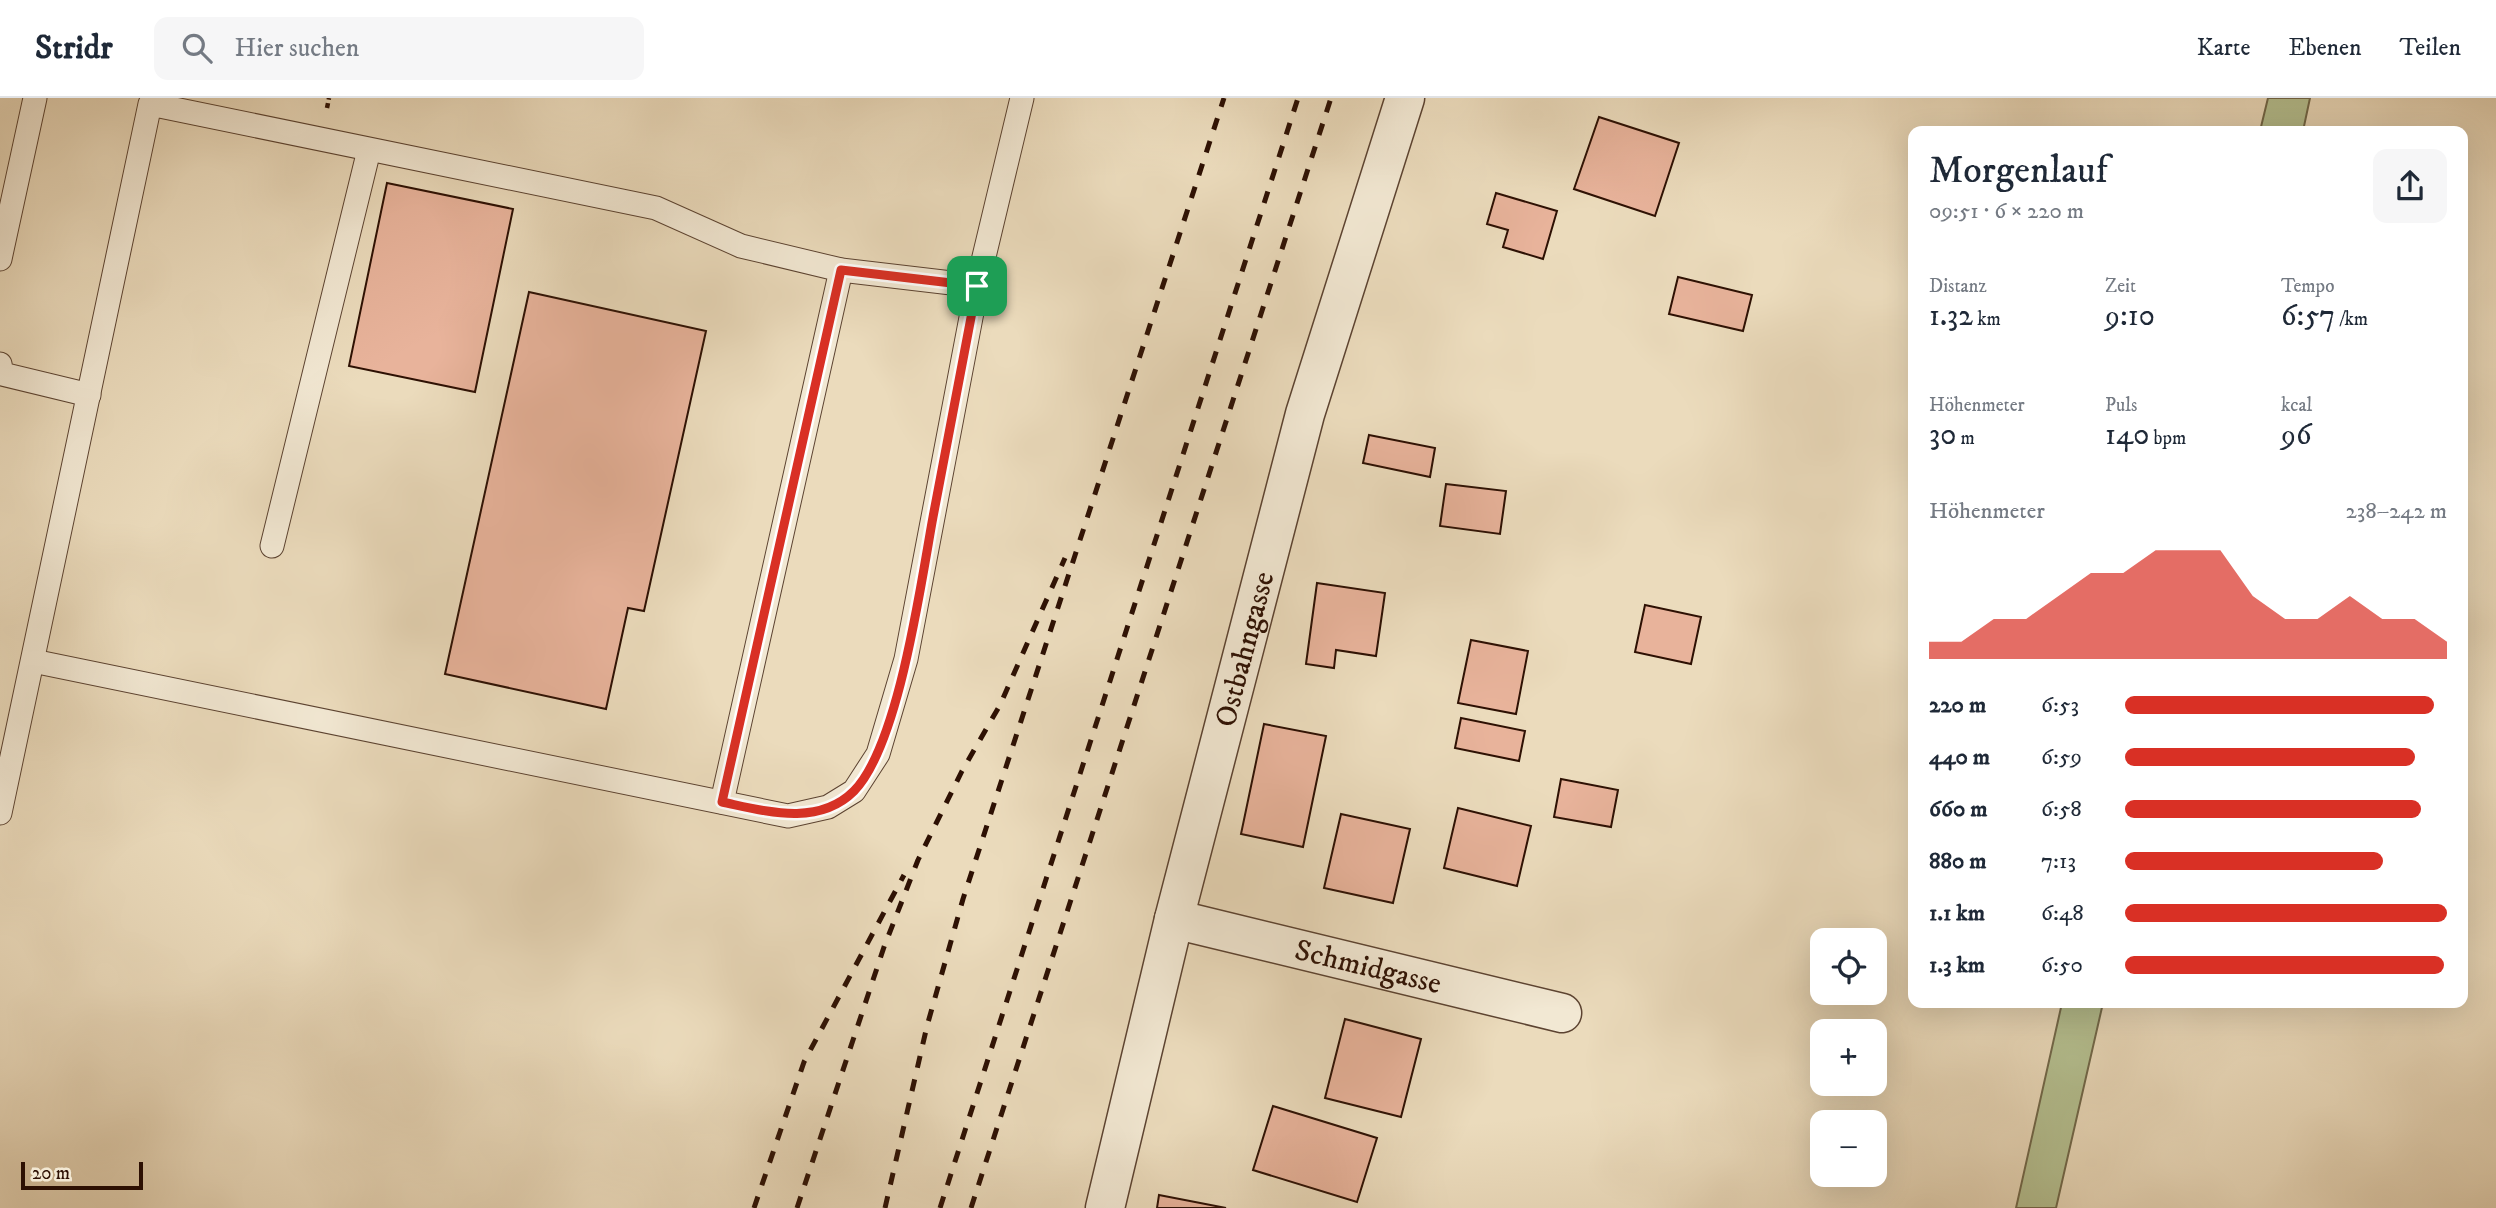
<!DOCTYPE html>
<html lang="de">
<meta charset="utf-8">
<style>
:root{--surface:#fff;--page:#f6f6f7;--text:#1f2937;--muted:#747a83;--line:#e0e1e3;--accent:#d93025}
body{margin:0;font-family:"IM FELL DW Pica",serif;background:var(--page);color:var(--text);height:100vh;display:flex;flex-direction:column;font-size:26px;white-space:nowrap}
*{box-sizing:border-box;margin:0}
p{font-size:23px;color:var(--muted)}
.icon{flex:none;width:38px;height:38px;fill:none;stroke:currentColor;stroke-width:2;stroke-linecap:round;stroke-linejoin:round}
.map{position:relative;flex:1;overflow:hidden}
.details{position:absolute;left:1908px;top:28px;width:560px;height:882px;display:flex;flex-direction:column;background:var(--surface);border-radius:14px;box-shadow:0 7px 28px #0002}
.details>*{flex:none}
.tools{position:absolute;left:1810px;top:830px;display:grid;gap:14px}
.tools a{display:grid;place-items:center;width:77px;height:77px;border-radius:14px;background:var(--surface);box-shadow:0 7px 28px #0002;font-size:35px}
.scale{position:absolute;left:21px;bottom:18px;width:122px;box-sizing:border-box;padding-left:7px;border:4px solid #2d1003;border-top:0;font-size:19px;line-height:24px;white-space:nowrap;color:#2d1003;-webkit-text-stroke:5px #f2e8d3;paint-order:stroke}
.pin{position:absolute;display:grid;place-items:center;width:60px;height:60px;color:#fff;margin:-30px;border-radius:14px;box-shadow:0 4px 10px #0006}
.round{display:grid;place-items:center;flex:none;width:74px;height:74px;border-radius:14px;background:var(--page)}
.headline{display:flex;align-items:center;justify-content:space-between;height:119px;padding:0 21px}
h1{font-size:38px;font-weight:600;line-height:52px}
.metrics{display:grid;grid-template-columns:repeat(3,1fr);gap:10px;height:119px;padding:7px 21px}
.metrics div{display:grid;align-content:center}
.metrics b{font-size:30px;font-weight:600}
.metrics small{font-size:19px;font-weight:400}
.metrics p{font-size:19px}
.chart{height:196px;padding:14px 21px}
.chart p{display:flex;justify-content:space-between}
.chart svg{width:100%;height:126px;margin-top:7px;fill:var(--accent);opacity:.7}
ul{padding:0 21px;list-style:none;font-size:23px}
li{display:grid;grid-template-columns:112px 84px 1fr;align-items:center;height:52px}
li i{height:18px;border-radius:9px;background:var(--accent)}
header{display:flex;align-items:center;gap:42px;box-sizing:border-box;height:98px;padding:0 35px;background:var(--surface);border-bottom:2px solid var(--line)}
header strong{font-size:33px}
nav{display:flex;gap:38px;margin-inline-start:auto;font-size:24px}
.search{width:490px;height:63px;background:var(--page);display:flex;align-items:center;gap:18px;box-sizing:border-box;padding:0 24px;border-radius:14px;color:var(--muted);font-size:26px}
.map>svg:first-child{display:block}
.green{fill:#b5c192;stroke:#71684a;stroke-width:2}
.building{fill:#e8b39b;stroke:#2d1003;stroke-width:2}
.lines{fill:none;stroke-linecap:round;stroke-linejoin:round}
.lane-casing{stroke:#5c4331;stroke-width:25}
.street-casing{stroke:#5c4331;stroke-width:41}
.path{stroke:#2d1003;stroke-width:4.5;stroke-dasharray:5 3.5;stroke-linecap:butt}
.lane{stroke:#f2e8d3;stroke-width:23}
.street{stroke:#f2e8d3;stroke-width:38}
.rail{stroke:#2d1003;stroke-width:5;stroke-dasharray:12 12;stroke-linecap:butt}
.route-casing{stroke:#fff;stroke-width:14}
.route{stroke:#d93025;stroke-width:9}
.labels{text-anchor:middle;stroke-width:5;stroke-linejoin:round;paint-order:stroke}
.street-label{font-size:30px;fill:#2d1003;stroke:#f2e8d3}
</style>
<header>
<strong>Stridr</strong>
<div class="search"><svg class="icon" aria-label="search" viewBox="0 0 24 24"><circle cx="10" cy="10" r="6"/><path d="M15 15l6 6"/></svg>Hier suchen</div>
<nav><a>Karte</a><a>Ebenen</a><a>Teilen</a></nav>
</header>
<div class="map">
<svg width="2496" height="1110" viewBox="0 0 2496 1110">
<rect width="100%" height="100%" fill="#ebdbbc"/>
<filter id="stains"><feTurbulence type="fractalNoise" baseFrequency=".00286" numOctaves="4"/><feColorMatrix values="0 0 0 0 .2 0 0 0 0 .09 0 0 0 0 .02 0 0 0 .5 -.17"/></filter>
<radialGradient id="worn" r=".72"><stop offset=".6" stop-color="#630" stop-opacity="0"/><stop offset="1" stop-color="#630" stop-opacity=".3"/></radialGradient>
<g class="green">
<path d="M2268,0H2310L2303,33H2260Z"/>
<path d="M2062,905H2103L2056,1110H2016Z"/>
</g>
<g class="building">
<path d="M1599,19L1679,45L1655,118L1574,91Z"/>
<path d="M387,85L513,111L475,294L349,268Z"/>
<path d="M1496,95L1557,113L1543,161L1503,149L1508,132L1487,126Z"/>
<path d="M1678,179L1752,197L1743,233L1669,216Z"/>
<path d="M529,194L706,233L644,513L628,510L606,611L445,576Z"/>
<path d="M1369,337L1435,350L1430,379L1363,365Z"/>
<path d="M1446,386L1506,393L1500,436L1440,428Z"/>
<path d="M1317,485L1385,495L1376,558L1336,552L1334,570L1306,566Z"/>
<path d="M1645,507L1701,519L1691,566L1635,554Z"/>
<path d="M1471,542L1528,553L1516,616L1458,605Z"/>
<path d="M1461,620L1525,633L1519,663L1455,650Z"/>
<path d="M1264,626L1326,638L1303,749L1241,736Z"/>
<path d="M1561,681L1618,692L1611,729L1554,719Z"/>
<path d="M1458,710L1531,728L1517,788L1444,770Z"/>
<path d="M1341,716L1410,731L1393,805L1324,790Z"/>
<path d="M1345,921L1421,941L1401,1019L1325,1000Z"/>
<path d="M1273,1008L1377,1040L1357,1104L1253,1072Z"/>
<path d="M1159,1097L1226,1110H1157Z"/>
</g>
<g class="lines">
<g class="lane-casing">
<g id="lane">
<path d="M0,161L35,0"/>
<path d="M0,266L2,276L89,297"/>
<path d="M272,448L369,52"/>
<path d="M33,563L788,718L828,709L854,693L878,656L906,561L977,188"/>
<path d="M722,704L841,172"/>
<path d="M0,715L150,6L656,110L741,148L841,172L977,188L1022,0"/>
</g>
</g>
<g class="street-casing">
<g id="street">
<path id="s1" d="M1174,821L1562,915"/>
<path id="s2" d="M1105,1110L1174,821L1305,316L1405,0"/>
</g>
</g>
<path class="path" d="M327,10L329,0"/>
<use href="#lane" class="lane"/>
<use href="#street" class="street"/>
<g class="rail">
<path d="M754,1110L804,964L904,777"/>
<path d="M797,1110L884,849L918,762L962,673L1000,607L1065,460"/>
<path d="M885,1110L927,928L963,801L1224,0"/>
<path d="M940,1110L1298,0"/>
<path d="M971,1110L1331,0"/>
</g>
</g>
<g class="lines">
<g class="route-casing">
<path id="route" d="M841,172L977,188C963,265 948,342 933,419C921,484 899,647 854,693C818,729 765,713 722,704Z"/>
</g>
<use href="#route" class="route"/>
</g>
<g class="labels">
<g class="street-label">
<text dy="10" stroke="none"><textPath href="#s2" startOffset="576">Ostbahngasse</textPath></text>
<text dy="10" stroke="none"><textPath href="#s1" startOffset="200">Schmidgasse</textPath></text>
</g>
</g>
<rect width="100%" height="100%" filter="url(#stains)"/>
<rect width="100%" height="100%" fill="url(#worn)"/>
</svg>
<div class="tools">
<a><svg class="icon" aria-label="locate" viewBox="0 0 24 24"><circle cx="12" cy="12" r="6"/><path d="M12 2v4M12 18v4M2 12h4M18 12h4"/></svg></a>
<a>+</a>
<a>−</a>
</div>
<div class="scale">20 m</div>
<div class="pin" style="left:977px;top:188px;background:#1e9e55"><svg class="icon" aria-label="arrive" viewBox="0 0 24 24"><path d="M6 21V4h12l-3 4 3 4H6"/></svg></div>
<section class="details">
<div class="headline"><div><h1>Morgenlauf</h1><p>09:51 · 6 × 220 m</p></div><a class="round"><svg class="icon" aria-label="share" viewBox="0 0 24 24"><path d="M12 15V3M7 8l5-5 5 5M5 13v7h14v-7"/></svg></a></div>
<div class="metrics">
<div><p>Distanz</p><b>1.32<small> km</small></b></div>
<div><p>Zeit</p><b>9:10</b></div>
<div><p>Tempo</p><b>6:57<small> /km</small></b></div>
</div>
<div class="metrics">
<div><p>Höhenmeter</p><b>30<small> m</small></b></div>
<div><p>Puls</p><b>140<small> bpm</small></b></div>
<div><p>kcal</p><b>96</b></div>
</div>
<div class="chart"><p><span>Höhenmeter</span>238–242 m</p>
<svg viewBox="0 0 160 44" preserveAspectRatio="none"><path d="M0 44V38L10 38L20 30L30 30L40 22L50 14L60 14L70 6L80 6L90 6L100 22L110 30L120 30L130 22L140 30L150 30L160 38V44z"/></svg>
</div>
<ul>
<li><b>220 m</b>6:53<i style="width:96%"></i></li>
<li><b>440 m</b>6:59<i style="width:90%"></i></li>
<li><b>660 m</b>6:58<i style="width:92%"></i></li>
<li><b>880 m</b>7:13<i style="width:80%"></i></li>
<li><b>1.1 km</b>6:48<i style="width:100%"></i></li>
<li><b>1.3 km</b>6:50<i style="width:99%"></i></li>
</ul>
</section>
</div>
